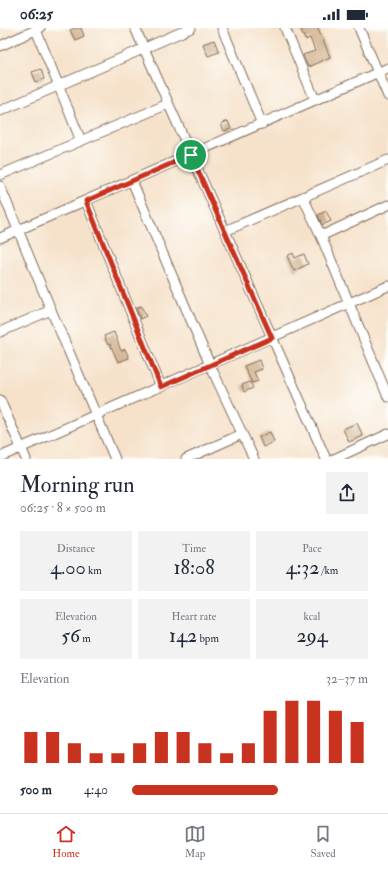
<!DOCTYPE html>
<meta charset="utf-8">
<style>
:root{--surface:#fff;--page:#f2f2f3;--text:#1f2937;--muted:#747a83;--line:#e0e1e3;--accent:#c8321e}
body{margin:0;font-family:"IM FELL Double Pica",serif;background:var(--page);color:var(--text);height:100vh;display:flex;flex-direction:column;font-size:15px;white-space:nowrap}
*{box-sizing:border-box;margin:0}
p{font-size:13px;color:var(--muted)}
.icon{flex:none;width:22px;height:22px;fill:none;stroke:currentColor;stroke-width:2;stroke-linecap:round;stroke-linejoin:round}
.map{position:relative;height:431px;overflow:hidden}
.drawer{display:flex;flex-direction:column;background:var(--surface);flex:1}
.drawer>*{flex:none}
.pin{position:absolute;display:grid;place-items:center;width:34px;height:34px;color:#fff;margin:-17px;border:2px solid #fff;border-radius:50%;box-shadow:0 1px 4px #0007}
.round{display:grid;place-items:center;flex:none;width:42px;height:42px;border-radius:0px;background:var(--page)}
.headline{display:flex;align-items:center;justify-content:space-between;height:68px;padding:0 20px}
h1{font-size:22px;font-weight:600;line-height:30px}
.figures{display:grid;grid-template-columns:repeat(3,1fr);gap:6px;height:68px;padding:4px 20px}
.figures div{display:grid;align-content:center;border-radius:0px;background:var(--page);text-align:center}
.figures b{font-size:20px;font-weight:600}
.figures small{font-size:11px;font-weight:400}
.figures p{font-size:11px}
.chart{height:112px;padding:8px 20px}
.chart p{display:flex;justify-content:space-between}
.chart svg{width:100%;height:72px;margin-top:4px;stroke:var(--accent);stroke-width:6}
ul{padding:0 20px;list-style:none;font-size:13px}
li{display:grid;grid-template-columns:64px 48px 1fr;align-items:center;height:30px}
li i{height:10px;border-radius:5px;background:var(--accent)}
.status{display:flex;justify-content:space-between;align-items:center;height:28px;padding:0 20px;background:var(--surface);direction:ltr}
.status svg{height:11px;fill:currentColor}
.dock{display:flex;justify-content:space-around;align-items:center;height:56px;border-top:1px solid var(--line);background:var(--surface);font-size:11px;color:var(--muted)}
.dock a{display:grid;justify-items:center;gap:2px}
.dock .on{color:var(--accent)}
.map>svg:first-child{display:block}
.building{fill:#d1b08d}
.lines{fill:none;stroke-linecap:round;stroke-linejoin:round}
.minor-casing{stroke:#7c6a5b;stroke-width:11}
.minor{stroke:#fff;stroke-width:9}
.route-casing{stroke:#fff;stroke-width:8}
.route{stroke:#c8321e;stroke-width:5}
</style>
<div class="status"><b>06:25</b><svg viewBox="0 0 49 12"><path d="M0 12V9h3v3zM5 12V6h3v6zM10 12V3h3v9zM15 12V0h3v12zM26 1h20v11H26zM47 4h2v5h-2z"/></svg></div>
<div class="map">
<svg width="388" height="431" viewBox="0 0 388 431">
<rect width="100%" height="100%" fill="#fdfcf7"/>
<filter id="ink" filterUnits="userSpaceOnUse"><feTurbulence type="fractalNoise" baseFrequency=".025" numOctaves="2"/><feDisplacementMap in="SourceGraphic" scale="8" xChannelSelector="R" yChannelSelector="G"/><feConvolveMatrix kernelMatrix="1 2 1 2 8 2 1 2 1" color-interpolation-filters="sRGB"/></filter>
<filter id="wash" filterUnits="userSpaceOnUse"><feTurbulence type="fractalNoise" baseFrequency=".012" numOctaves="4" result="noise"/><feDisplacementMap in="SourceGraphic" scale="16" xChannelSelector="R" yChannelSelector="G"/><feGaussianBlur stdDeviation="0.9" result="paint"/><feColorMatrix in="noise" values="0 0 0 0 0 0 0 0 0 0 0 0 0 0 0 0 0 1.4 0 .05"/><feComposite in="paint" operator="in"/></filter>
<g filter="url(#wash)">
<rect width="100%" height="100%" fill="#f6e2cb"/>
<g id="blocks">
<g class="building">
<path d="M75,0H81L84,8L75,12L70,2Z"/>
<path d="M305,0H318L330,29L308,39L303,27L315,23L310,10L305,12L301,2Z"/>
<path d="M214,12L219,24L208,28L203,16Z"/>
<path d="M41,41L44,51L36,54L32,44Z"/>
<path d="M228,93L231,101L224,103L221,96Z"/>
<path d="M326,183L331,193L322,197L318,187Z"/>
<path d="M293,225L295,230L304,226L308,236L294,243L287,228Z"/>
<path d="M141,278L146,288L140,291L136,280Z"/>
<path d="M114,304L121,323L125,321L129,330L118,334L110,316L108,317L104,308Z"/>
<path d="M259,332L262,341L254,344L258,353L252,355L244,338Z"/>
<path d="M250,354L253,360L244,364L242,357Z"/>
<path d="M357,395L363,408L349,414L343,401Z"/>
<path d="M270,404L274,414L263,419L259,409Z"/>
</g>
</g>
</g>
<g filter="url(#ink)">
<use href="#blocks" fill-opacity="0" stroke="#7c6a5b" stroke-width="1"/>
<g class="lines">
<g class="minor-casing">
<g id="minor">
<path d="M135,0L326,431"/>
<path d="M222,0L262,96"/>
<path d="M285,0L315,72"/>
<path d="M359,0L388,68"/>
<path d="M36,2L81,113"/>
<path d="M0,18L40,0"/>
<path d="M0,83L191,0"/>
<path d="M0,147L168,76"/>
<path d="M132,153L210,337L254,431"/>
<path d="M0,158L51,282L115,431"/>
<path d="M303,169L321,208L388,369"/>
<path d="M86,173L161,359"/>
<path d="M225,203L388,132"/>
<path d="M321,208L388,177"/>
<path d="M0,210L388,40"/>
<path d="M0,304L51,282"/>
<path d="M0,372L26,431"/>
<path d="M0,429L388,258"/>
<path d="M186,431L242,406"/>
<path d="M334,431L388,406"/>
</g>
</g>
<use href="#minor" class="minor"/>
</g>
</g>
<g class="lines" filter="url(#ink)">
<g class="route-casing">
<path id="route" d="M191,127L272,310L161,359L86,173Z"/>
</g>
<use href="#route" class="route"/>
</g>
</svg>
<div class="pin" style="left:191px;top:127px;background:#1e9e55"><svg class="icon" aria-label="arrive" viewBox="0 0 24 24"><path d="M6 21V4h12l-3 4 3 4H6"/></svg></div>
</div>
<section class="drawer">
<div class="headline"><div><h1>Morning run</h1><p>06:25 · 8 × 500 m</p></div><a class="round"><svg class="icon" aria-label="share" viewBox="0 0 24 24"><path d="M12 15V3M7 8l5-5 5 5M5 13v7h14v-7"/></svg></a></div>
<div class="figures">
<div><p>Distance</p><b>4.00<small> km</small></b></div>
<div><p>Time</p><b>18:08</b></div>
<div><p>Pace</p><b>4:32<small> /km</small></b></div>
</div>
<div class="figures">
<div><p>Elevation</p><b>56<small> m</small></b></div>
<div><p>Heart rate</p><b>142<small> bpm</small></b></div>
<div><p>kcal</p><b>294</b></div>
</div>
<div class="chart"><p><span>Elevation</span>32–37 m</p>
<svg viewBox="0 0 160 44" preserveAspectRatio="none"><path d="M5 44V25M15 44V25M25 44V32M35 44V38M45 44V38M55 44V32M65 44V25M75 44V25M85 44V32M95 44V38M105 44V32M115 44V12M125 44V6M135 44V6M145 44V12M155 44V19"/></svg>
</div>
<ul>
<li><b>500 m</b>4:40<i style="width:62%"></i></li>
</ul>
</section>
<nav class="dock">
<a class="on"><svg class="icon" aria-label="home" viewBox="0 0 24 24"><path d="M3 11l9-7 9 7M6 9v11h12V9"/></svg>Home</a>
<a><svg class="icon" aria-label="map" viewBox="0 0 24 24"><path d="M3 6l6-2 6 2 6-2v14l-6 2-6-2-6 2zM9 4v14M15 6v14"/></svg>Map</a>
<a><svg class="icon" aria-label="saved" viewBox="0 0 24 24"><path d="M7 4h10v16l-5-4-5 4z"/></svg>Saved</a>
</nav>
